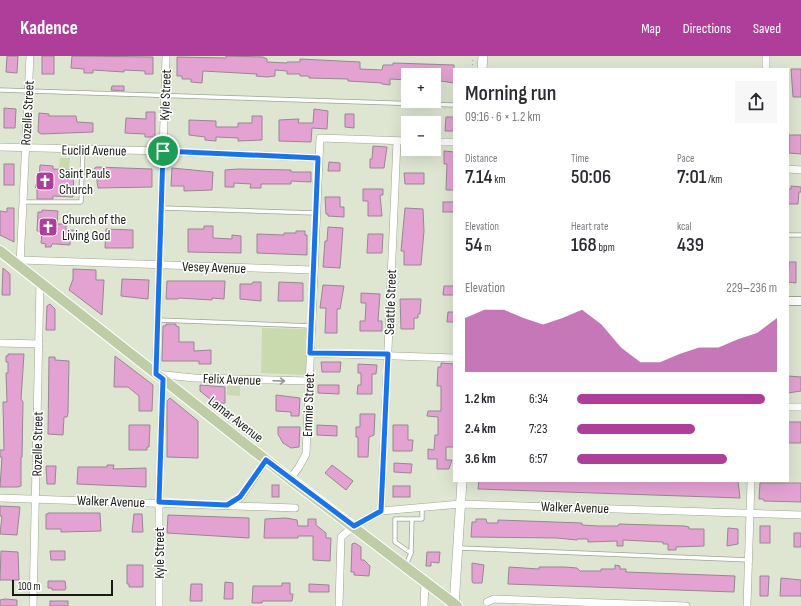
<!DOCTYPE html>
<meta charset="utf-8">
<style>
:root{--surface:#fff;--page:#f7f7f7;--text:#2b2b33;--muted:#7c7c81;--accent:#af3e9a}
body{margin:0;font-family:"Sofia Sans Condensed",sans-serif;background:var(--page);color:var(--text);height:100vh;display:flex;flex-direction:column;font-size:15px;white-space:nowrap}
*{box-sizing:border-box;margin:0}
p{font-size:13px;color:var(--muted)}
.icon{flex:none;width:22px;height:22px;fill:none;stroke:currentColor;stroke-width:2;stroke-linecap:round;stroke-linejoin:round}
.map{position:relative;flex:1;overflow:hidden}
.details{position:absolute;left:453px;top:12px;width:336px;height:414px;display:flex;flex-direction:column;background:var(--surface);border-radius:0px;box-shadow:0 4px 16px #0002}
.details>*{flex:none}
.tools{position:absolute;left:401px;top:12px;display:grid;gap:8px}
.tools a{display:grid;place-items:center;width:40px;height:40px;border-radius:0px;background:var(--surface);box-shadow:0 4px 16px #0002;font-size:20px}
.scale{position:absolute;left:12px;bottom:10px;width:101px;box-sizing:border-box;padding-left:4px;border:2px solid #181b14;border-top:0;font-size:11px;line-height:14px;white-space:nowrap;color:#181b14;-webkit-text-stroke:3px #fff;paint-order:stroke}
.pin{position:absolute;display:grid;place-items:center;width:34px;height:34px;color:#fff;margin:-17px;border:2px solid #fff;border-radius:50%;box-shadow:0 1px 4px #0007}
.round{display:grid;place-items:center;flex:none;width:42px;height:42px;border-radius:0px;background:var(--page)}
.headline{display:flex;align-items:center;justify-content:space-between;height:68px;padding:0 12px}
h1{font-size:22px;font-weight:600;line-height:30px}
.figures{display:grid;grid-template-columns:repeat(3,1fr);gap:6px;height:68px;padding:4px 12px}
.figures div{display:grid;align-content:center}
.figures b{font-size:20px;font-weight:600}
.figures small{font-size:11px;font-weight:400}
.figures p{font-size:11px}
.chart{height:112px;padding:8px 12px}
.chart p{display:flex;justify-content:space-between}
.chart svg{width:100%;height:72px;margin-top:4px;fill:var(--accent);opacity:.7}
ul{padding:0 12px;list-style:none;font-size:13px}
li{display:grid;grid-template-columns:64px 48px 1fr;align-items:center;height:30px}
li i{height:10px;border-radius:5px;background:var(--accent)}
header{display:flex;align-items:center;gap:24px;box-sizing:border-box;height:56px;padding:0 20px;background:var(--accent);color:#fff}
header strong{font-size:19px}
nav{display:flex;gap:22px;margin-inline-start:auto;font-size:14px}
.map>svg:first-child{display:block}
.green{fill:#c8daae}
.building{fill:#e4a2d3;stroke:#988693}
.lines{fill:none;stroke-linecap:round;stroke-linejoin:round}
.service-casing{stroke:#9ea593;stroke-width:5}
.minor-casing{stroke:#9ea593;stroke-width:8}
.tertiary-casing{stroke:#9ea593;stroke-width:10}
.secondary-casing{stroke:#9ea593;stroke-width:10}
.primary-casing{stroke:#fff;stroke-width:12}
.path{stroke:#999f90;stroke-width:1;stroke-dasharray:1 3;stroke-linecap:butt}
.service{stroke:#fff;stroke-width:3.5}
.minor{stroke:#fff;stroke-width:7}
.tertiary{stroke:#fff;stroke-width:8}
.secondary{stroke:#fff;stroke-width:9}
.primary{stroke:#becda6;stroke-width:10}
.oneway{stroke:#979895}
.route-casing{stroke:#fff;stroke-width:8}
.route{stroke:#1a73e8;stroke-width:5}
.labels{text-anchor:middle;stroke-width:3;stroke-linejoin:round;paint-order:stroke}
.street-label{font-size:14px;fill:#181b14;stroke:#fff}
.poi-label{font-size:14px;fill:#181b14;stroke:#fff;text-anchor:start}
</style>
<header>
<strong>Kadence</strong>
<nav><a>Map</a><a>Directions</a><a>Saved</a></nav>
</header>
<div class="map">
<svg width="801" height="550" viewBox="0 0 801 550">
<rect width="100%" height="100%" fill="#dee6d2"/>
<g class="green">
<path d="M60,102H70L69,113H59Z"/>
<path d="M262,272L307,273L306,319L261,317Z"/>
<path d="M227,330H240V340L227,339Z"/>
</g>
<g class="building">
<path d="M7,0H18L17,17L6,16Z"/>
<rect x="42" y="0" width="12" height="18"/>
<path d="M72,0L153,1V18H145V15L124,14V16L93,14V17H84V13L71,12Z"/>
<path d="M226,0L263,1L267,3V6L287,7V6H300V3L360,6V13L382,14L383,9H393V7L454,9V27L434,24V19H408V24L390,23V29L382,28V27L348,25V23L309,22V20H300V18H287V15L275,14V20L267,21L256,20L257,18L203,15L202,27L191,26V23H182V20H177V1L226,2Z"/>
<path d="M791,13H801V41H793Z"/>
<path d="M112,30H124V35L111,34Z"/>
<path d="M4,52L16,53L15,72H4Z"/>
<path d="M314,53L328,55L327,73L312,72L311,86L279,85V64L299,63L298,67H313Z"/>
<path d="M146,56H155V81H145V78L125,77L126,62L146,63Z"/>
<path d="M39,57L49,58V60H76L77,66L93,67V76L41,78L38,76Z"/>
<path d="M345,58H354V72L345,71Z"/>
<path d="M252,60H262V84L238,85V82L216,81V85L205,84V81L189,79V64L216,65V71H238V67H252Z"/>
<path d="M446,61H454V75H445Z"/>
<path d="M789,79H801V98L789,97Z"/>
<path d="M373,90L387,91L384,112H370V103H372Z"/>
<path d="M444,95L454,96V134H446L447,108H444Z"/>
<path d="M329,106L340,107V115H328Z"/>
<rect x="4" y="108" width="10" height="21"/>
<path d="M40,109L53,110V113L74,114L73,141L53,140V143H37V132L35,131L37,125H39Z"/>
<path d="M96,111L152,113V131L98,132L96,118H94V113Z"/>
<path d="M172,112L213,116L212,134L184,135V130H171Z"/>
<path d="M238,113L291,114V116H311V126L291,125V128H261V132H250L251,128L234,127V131H225V114Z"/>
<path d="M404,117H424V128H405Z"/>
<path d="M791,130L801,131V136H799L798,148H788V133H791Z"/>
<path d="M363,133H383V139H380L382,160H368V145H363Z"/>
<path d="M325,141H340V151H344V161L328,160V158H326Z"/>
<rect x="443" y="146" width="11" height="10"/>
<path d="M7,152H14V186L0,179V155L7,156Z"/>
<path d="M405,152L423,153L424,175L421,209H404V195H401Z"/>
<path d="M42,154L58,155L57,168H66V174H74V180H70V189L56,188H52L51,191H45L46,188L41,187L42,176L37,175L38,156H42Z"/>
<path d="M204,170H213V182L232,183V179L241,180V197L188,196V173H204Z"/>
<path d="M328,171L343,172L340,212L323,211L325,185H327Z"/>
<path d="M106,173L133,174V192H105Z"/>
<path d="M296,175H305V179H307V199L257,197V178L284,179V177H296Z"/>
<path d="M368,178H383L382,197H367Z"/>
<path d="M789,206H796V227L788,226Z"/>
<path d="M3,212L10,218V239H2Z"/>
<path d="M73,213L96,214V224H104L102,259L69,234L73,223Z"/>
<path d="M122,223L149,224L148,243L121,240Z"/>
<path d="M167,225H225L224,243L212,242V244L179,242L178,243H166Z"/>
<path d="M253,226H261V245L240,243V228H252Z"/>
<path d="M279,226L303,227V245H278Z"/>
<path d="M323,229L344,230L340,253H337V277H325L326,252H320Z"/>
<path d="M444,230H454V239H443Z"/>
<path d="M361,237L380,238L378,265H382V275H360V265H365L366,247H361Z"/>
<path d="M400,243H421L420,258H418V262H414V273H401Z"/>
<path d="M50,248L55,253V274H46L47,250Z"/>
<path d="M448,256H454V266H447Z"/>
<path d="M166,268H176V270L179,271V286H194V295L211,294V308H199V305H162L163,270H166Z"/>
<path d="M8,298H24L21,343L23,346L22,401H21V430L18,431H0L2,401H0V394H4L3,346H7L6,317H8V306H6V300H8Z"/>
<path d="M115,300L153,329L152,355H139V340L128,331H114Z"/>
<path d="M49,301H55V304L69,305L68,357L67,361H64L63,379L48,378Z"/>
<path d="M321,306H341L340,316H322Z"/>
<path d="M441,307L454,308V391H446V404H452L449,413H437V403H428V393L434,394L435,379H438V361L427,360L428,355H441V330H437L438,311H441Z"/>
<path d="M358,308L377,309L376,318H372V338H357L358,329H361V317H358Z"/>
<path d="M788,320L801,321V335L788,337Z"/>
<path d="M200,329L225,331V347L216,348L200,335Z"/>
<path d="M318,329H339V338L318,337Z"/>
<path d="M276,339L300,342L299,360H291V356L276,355Z"/>
<path d="M170,342L198,365V402L167,401V345Z"/>
<path d="M360,358H375L374,379L369,381L368,401H358V381H356V371H360Z"/>
<rect x="788" y="366" width="13" height="21"/>
<path d="M129,369H150L149,391H147V394H129Z"/>
<path d="M317,369L337,370V380L317,379Z"/>
<path d="M393,369H408V384H413L412,395H393Z"/>
<path d="M278,371H300L299,391L291,392L283,387L278,378Z"/>
<path d="M394,407L412,408L411,417L394,416Z"/>
<path d="M107,409H114L113,413L146,412V431L77,428L78,411H107Z"/>
<path d="M332,409L353,425L346,434L325,417Z"/>
<path d="M46,410H56L55,428H47Z"/>
<path d="M479,425H738L740,442L478,433Z"/>
<path d="M760,427H801V446L764,445L763,443H759Z"/>
<rect x="272" y="429" width="7" height="12"/>
<rect x="393" y="430" width="17" height="11"/>
<path d="M0,450L20,451L17,479L0,478L2,460H0Z"/>
<path d="M48,457H100L101,475L61,476V473H46V458H48Z"/>
<path d="M134,458H142L143,476H132Z"/>
<path d="M168,459L249,462V482L167,477Z"/>
<path d="M286,462L297,464L298,470H308V463H316V469L326,477V482H331L330,505L313,504V480H298V482H264L265,463Z"/>
<path d="M476,463H486L487,467H498V464L582,467V469L598,470H618L619,468L685,470L689,471V473H704V490L676,491V494H668V488H663V486L623,484V490H617V485L588,486V483H577V484L557,482L471,481L472,466H476Z"/>
<rect x="760" y="470" width="10" height="17"/>
<path d="M728,472L738,473V488L727,490Z"/>
<rect x="794" y="477" width="7" height="14"/>
<path d="M355,487L361,491V504H364L370,510L369,520L354,519V516H351L352,488Z"/>
<path d="M1,495L18,496L19,524H0Z"/>
<path d="M50,495H65V504H51Z"/>
<path d="M427,496H440L439,507L431,506V510H426Z"/>
<path d="M472,507L484,509L482,527H473L472,525Z"/>
<path d="M127,509H143V531H129V528H127Z"/>
<path d="M615,509L620,510V513H626V516L735,520L734,536L508,528L509,511L539,513V511H565L577,512L580,515H601V513H615Z"/>
<path d="M760,520H769L768,540H760Z"/>
<path d="M781,522L801,524V540H780Z"/>
<path d="M48,525H65L66,532L65,534H52V532H48Z"/>
<path d="M225,526L233,527V543H224Z"/>
<path d="M282,527H290V538H293L292,545H262V547H252L253,530H282Z"/>
<path d="M191,528H202V545H190Z"/>
<path d="M309,528L329,529V536H309Z"/>
<path d="M5,543L17,544V550H0V544Z"/>
<rect x="50" y="545" width="18" height="5"/>
</g>
<g class="lines">
<g class="service-casing">
<g id="service">
<path d="M0,34L454,49"/>
<path d="M23,146H81L83,93"/>
<path d="M162,152L315,157"/>
<path d="M788,179H801"/>
<path d="M158,264L311,270"/>
<path d="M412,463L411,497L395,486V463H422V452"/>
<path d="M459,492L749,504"/>
<path d="M406,509L411,497"/>
</g>
</g>
<g class="minor-casing">
<g id="minor">
<path d="M166,0L156,318L194,322L309,325"/>
<path d="M766,13V0"/>
<path d="M434,86H454"/>
<path d="M0,91L163,95L318,102"/>
<path d="M788,113L801,114"/>
<path d="M20,204L313,214"/>
<path d="M20,208L30,0"/>
<path d="M0,287L39,288"/>
<path d="M310,297L454,302"/>
<path d="M788,351H801"/>
<path d="M290,423L299,411L306,398L320,82L408,85"/>
<path d="M0,442L295,452"/>
<path d="M228,449L241,441L266,404"/>
<path d="M381,455L397,85"/>
<path d="M487,546L494,543L686,550"/>
<path d="M33,550L40,226"/>
<path d="M159,550V446L163,323"/>
<path d="M339,550L341,481L354,470L381,455L461,448L801,459"/>
<path d="M424,550L425,525"/>
<path d="M747,550L751,425"/>
</g>
</g>
<g class="tertiary-casing">
<path id="tertiary" d="M788,245H801"/>
</g>
<g class="secondary-casing">
<g id="secondary">
<path d="M482,13L483,0"/>
<path d="M454,550L462,425"/>
</g>
</g>
<g class="primary-casing">
<path id="primary" d="M0,195L290,423L457,550"/>
</g>
<path class="path" d="M472,13L473,2"/>
<use href="#service" class="service"/>
<use href="#minor" class="minor"/>
<use href="#tertiary" class="tertiary"/>
<use href="#secondary" class="secondary"/>
<use href="#primary" class="primary"/>
</g>
<defs><path id="oneway-shaft" d="M-6 0H5M1.5-3L5.5 0L1.5 3" fill="none" stroke-width="1.6" stroke-linecap="round" stroke-linejoin="round"/></defs>
<use class="oneway" href="#oneway-shaft" transform="translate(279 325) rotate(2)"/>
<g class="lines">
<g class="route-casing">
<path id="route" d="M163,95L318,102L310,297L388,298L381,455L354,470L266,404L240,441L227,449L159,446L163,323L156,318Z"/>
</g>
<use href="#route" class="route"/>
</g>
<defs>
<g id="church-square" transform="scale(1)"><rect x="-9" y="-9" width="18" height="18" rx="4" fill="#af3e9a" stroke="#fff"/><path d="M-1.2-6h2.4v3.5h3.3v2.4h-3.3V6h-2.4V-.1h-3.3v-2.4h3.3Z" fill="#fff"/></g>
</defs>
<g fill-rule="evenodd">
<use href="#church-square" x="45" y="125"/>
<use href="#church-square" x="48" y="171"/>
</g>
<g class="labels">
<g class="street-label">
<text transform="translate(165 39) rotate(-88)" y="5">Kyle Street</text>
<text transform="translate(27 57) rotate(-87)" y="5">Rozelle Street</text>
<text transform="translate(94 94) rotate(1)" y="5">Euclid Avenue</text>
<text transform="translate(214 211) rotate(2)" y="5">Vesey Avenue</text>
<text transform="translate(390 246) rotate(-88)" y="5">Seattle Street</text>
<text transform="translate(232 323) rotate(2)" y="5">Felix Avenue</text>
<text transform="translate(308 349) rotate(-88)" y="5">Emmie Street</text>
<text transform="translate(236 363) rotate(38)" y="5">Lamar Avenue</text>
<text transform="translate(37 388) rotate(-89)" y="5">Rozelle Street</text>
<text transform="translate(111 445) rotate(2)" y="5">Walker Avenue</text>
<text transform="translate(575 451) rotate(2)" y="5">Walker Avenue</text>
<text transform="translate(159 497) rotate(-90)" y="5">Kyle Street</text>
</g>
<g class="poi-label">
<text x="59" y="122">Saint Pauls<tspan x="59" dy="16">Church</tspan></text>
<text x="62" y="168">Church of the<tspan x="62" dy="16">Living God</tspan></text>
</g>
</g>
</svg>
<div class="tools">
<a>+</a>
<a>−</a>
</div>
<div class="scale">100 m</div>
<div class="pin" style="left:163px;top:95px;background:#1e9e55"><svg class="icon" aria-label="arrive" viewBox="0 0 24 24"><path d="M6 21V4h12l-3 4 3 4H6"/></svg></div>
<section class="details">
<div class="headline"><div><h1>Morning run</h1><p>09:16 · 6 × 1.2 km</p></div><a class="round"><svg class="icon" aria-label="share" viewBox="0 0 24 24"><path d="M12 15V3M7 8l5-5 5 5M5 13v7h14v-7"/></svg></a></div>
<div class="figures">
<div><p>Distance</p><b>7.14<small> km</small></b></div>
<div><p>Time</p><b>50:06</b></div>
<div><p>Pace</p><b>7:01<small> /km</small></b></div>
</div>
<div class="figures">
<div><p>Elevation</p><b>54<small> m</small></b></div>
<div><p>Heart rate</p><b>168<small> bpm</small></b></div>
<div><p>kcal</p><b>439</b></div>
</div>
<div class="chart"><p><span>Elevation</span>229–236 m</p>
<svg viewBox="0 0 160 44" preserveAspectRatio="none"><path d="M0 44V11L10 6L20 6L30 11L40 15L50 11L60 6L70 15L80 29L90 38L100 38L110 33L120 29L130 29L140 24L150 20L160 11V44z"/></svg>
</div>
<ul>
<li><b>1.2 km</b>6:34<i style="width:94%"></i></li>
<li><b>2.4 km</b>7:23<i style="width:59%"></i></li>
<li><b>3.6 km</b>6:57<i style="width:75%"></i></li>
</ul>
</section>
</div>
